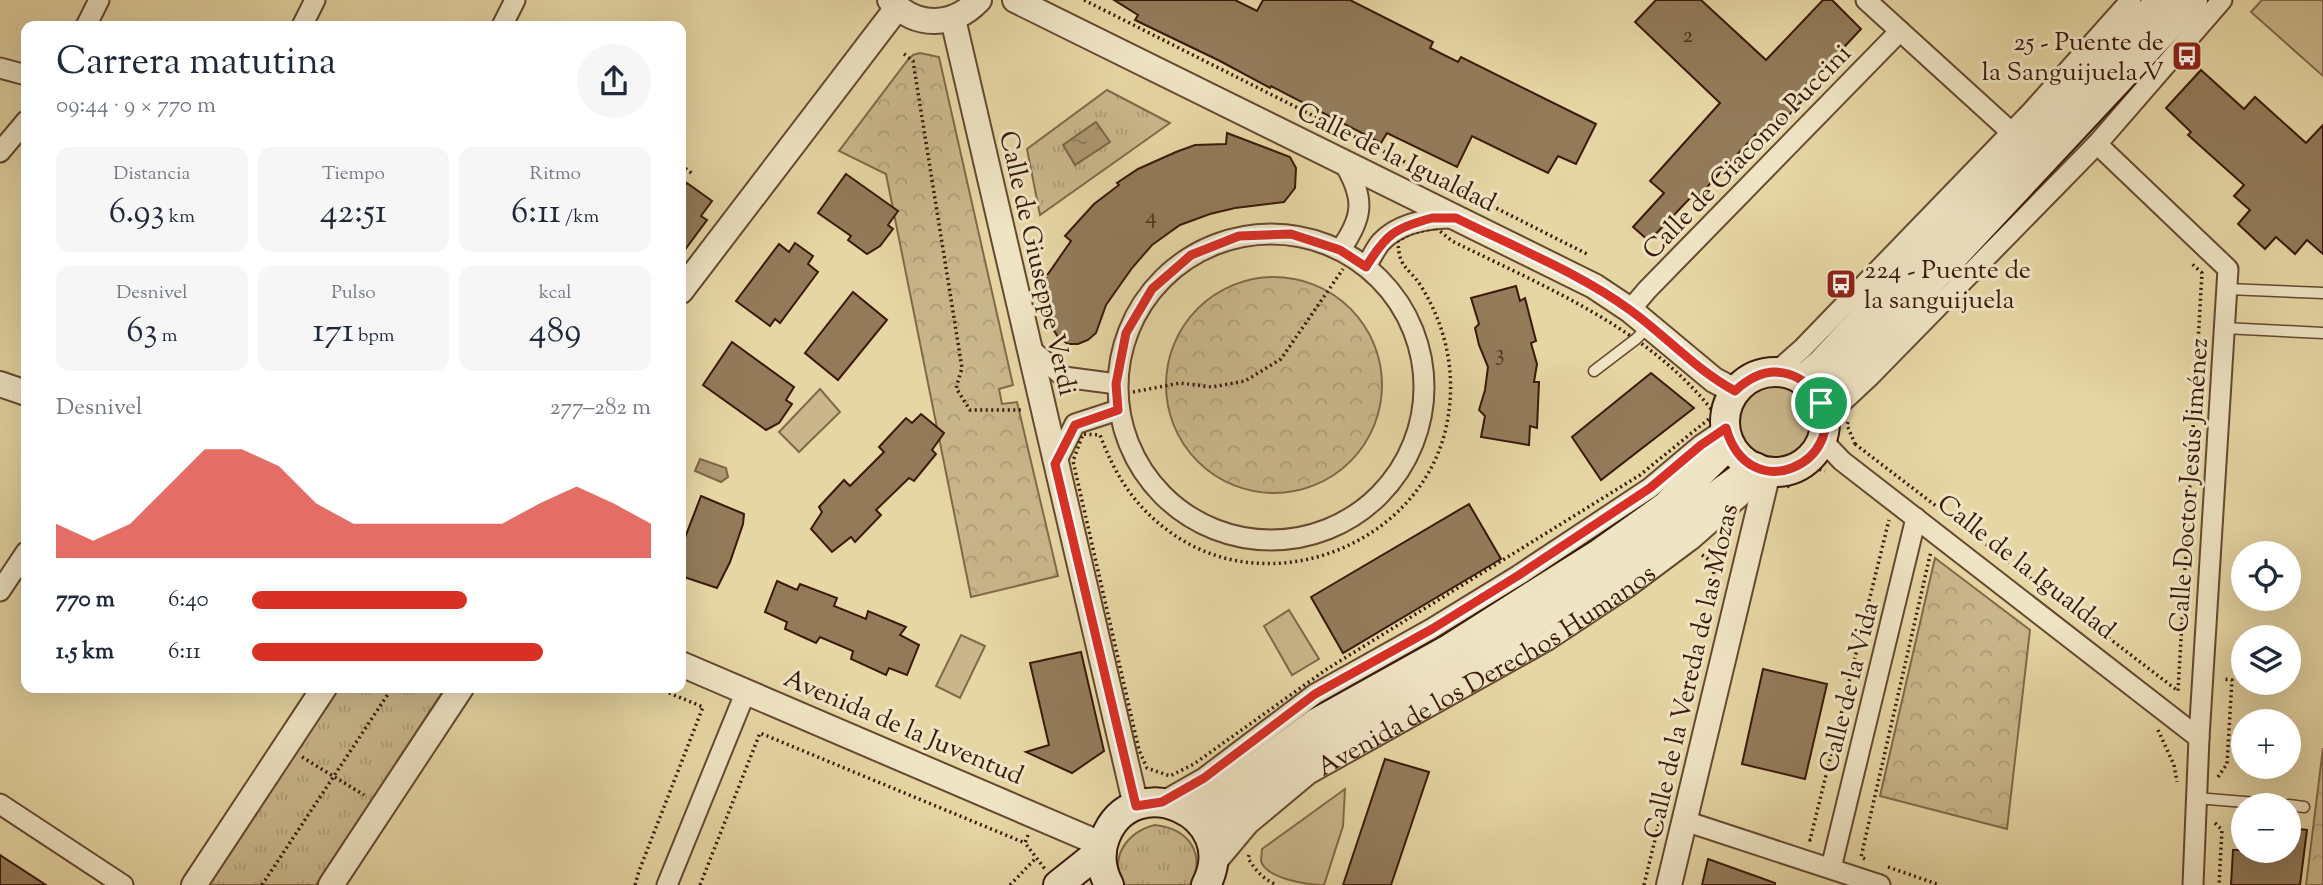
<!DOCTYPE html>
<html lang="es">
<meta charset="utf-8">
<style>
:root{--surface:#fff;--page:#f6f6f7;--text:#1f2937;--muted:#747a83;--accent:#d93025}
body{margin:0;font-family:"Sorts Mill Goudy",serif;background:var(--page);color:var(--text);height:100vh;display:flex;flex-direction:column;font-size:26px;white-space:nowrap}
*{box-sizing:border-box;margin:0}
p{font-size:23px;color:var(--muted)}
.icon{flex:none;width:38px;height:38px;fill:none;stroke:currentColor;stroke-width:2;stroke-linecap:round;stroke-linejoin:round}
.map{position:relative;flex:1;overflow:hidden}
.side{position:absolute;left:21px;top:21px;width:665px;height:672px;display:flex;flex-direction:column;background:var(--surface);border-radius:14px;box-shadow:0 7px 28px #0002}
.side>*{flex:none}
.controls{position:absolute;left:2231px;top:541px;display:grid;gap:14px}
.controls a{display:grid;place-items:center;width:70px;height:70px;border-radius:50%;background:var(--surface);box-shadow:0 7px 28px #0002;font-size:35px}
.pin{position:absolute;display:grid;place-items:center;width:60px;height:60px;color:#fff;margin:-30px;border:4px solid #fff;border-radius:50%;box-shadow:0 2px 7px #0007}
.round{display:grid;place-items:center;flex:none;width:74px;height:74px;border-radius:37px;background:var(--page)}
.overview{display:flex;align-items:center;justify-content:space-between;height:119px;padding:0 35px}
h1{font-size:38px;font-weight:600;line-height:52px}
.figures{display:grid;grid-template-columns:repeat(3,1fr);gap:10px;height:119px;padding:7px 35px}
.figures div{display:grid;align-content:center;border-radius:14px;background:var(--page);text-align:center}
.figures b{font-size:35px;font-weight:600}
.figures small{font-size:19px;font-weight:400}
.figures p{font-size:19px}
.chart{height:196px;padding:14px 35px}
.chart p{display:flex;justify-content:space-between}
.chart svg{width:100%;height:126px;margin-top:7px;fill:var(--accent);opacity:.7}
ul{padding:0 35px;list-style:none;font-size:23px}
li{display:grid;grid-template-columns:112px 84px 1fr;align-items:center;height:52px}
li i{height:18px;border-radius:9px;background:var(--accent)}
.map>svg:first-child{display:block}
.grass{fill:url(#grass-tufts);stroke:#82684a;stroke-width:2}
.park{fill:url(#park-crowns);stroke:#82684a;stroke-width:2}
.garden{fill:#c9b68a;stroke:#82684a;stroke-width:2}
.water{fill:url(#water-ripples);stroke:#7e6447;stroke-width:2}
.building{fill:#937b5a;stroke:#3a190a;stroke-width:2}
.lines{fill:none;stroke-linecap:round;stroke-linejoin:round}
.service-casing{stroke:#654830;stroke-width:13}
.minor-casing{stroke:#654830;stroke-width:23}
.tertiary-casing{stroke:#654830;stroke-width:28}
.secondary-casing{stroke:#3a190a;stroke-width:32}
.path{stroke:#3a190a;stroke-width:3.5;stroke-dasharray:2 3.5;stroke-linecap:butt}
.service{stroke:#efe4c4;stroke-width:10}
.minor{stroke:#efe4c4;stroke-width:19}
.tertiary{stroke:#efe4c4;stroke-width:24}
.secondary{stroke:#efe4c4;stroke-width:28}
.route-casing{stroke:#fff;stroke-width:14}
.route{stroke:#d93025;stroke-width:9}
.labels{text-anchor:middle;stroke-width:6;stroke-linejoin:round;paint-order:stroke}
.number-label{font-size:23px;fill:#50321e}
.poi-label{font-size:26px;fill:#3a190a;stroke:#efe4c4;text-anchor:end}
.street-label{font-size:26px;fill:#3a190a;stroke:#efe4c4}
</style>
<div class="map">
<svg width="2323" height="885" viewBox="0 0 2323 885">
<defs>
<pattern id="grass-tufts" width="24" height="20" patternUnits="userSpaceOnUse" patternTransform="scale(1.75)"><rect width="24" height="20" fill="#c9b68a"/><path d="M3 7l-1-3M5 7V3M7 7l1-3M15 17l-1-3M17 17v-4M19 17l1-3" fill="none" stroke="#ad9c76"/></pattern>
<pattern id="park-crowns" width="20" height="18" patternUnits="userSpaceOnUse" patternTransform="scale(1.75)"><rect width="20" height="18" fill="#c9b68a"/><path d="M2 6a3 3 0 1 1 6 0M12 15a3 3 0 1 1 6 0" fill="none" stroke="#ad9c76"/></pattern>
<pattern id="water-ripples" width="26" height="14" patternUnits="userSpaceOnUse" patternTransform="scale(1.75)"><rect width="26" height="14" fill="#ac9670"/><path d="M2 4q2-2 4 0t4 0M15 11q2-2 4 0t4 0" fill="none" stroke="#8d7a5a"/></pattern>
</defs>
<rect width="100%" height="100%" fill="#e6d6a4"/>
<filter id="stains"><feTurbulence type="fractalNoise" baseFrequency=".00286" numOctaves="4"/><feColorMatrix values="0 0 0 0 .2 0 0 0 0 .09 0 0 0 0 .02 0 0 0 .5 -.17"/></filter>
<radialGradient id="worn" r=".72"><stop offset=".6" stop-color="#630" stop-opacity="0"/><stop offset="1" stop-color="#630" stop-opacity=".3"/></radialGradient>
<g class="grass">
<path d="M1107,90L1170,123L1040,215L1027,149Z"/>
<path d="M339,688H445L316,885H207Z"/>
<path d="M1155,825C1189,829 1206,853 1191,885H1125C1107,858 1128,831 1155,825Z"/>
</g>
<g class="park">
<path d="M920,53L939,57L1013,385L999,389L1002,404L1017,402L1058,576L971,597L886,174L839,151L907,61L913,55Z"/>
<circle cx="1274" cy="385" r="108"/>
<path d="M1935,558L2030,630L2007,829L1880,796Z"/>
<path d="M2323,748V885H2306Z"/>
</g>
<g class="garden">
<path d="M2262,0H2321L2323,2V76L2251,12Z"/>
<circle cx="1776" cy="422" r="37"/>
<path d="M820,389L840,412L799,452L779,432Z"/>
<path d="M1289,610L1319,659L1292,675L1264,626Z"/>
<path d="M961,635L985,646L960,698L936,686Z"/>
<path d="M1345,789L1343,826L1324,885C1309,885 1266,879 1261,861C1261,860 1262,850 1262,849Z"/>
</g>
<g class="water">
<path d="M1096,122L1110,142L1075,165L1063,145Z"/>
<path d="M700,459L726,468L728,477L721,482L695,471Z"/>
</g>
<g class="building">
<path d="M1114,0H1235L1257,11L1263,0H1350L1433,42L1430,48L1458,62L1461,57L1596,124L1576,164L1558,156L1548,173L1472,136L1457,167L1387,133L1381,143L1271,86L1270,88L1220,61L1135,20L1138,15Z"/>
<path d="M1656,0H1701L1766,60L1823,0H1832L1861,29L1802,92L1806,97L1765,140L1756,134L1697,198L1693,195L1649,241L1633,227L1664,193L1650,181L1720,103L1635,22Z"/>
<path d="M2201,70L2244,109L2255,97L2306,143L2323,125V254L2307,240L2295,254L2276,237L2265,249L2238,224L2250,210L2234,196L2244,185L2188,135L2191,132L2166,108Z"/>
<path d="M1227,133L1290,157L1296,168L1295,188L1284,202L1235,208L1210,214L1180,225L1152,245L1132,268L1106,305L1096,333L1088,340L1078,344H1068L1058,337L1050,324L1038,275L1048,274L1071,241L1065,236L1094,204L1119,185L1117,183L1138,169L1176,152L1195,145L1226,144Z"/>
<path d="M846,174L898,211L888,225L893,229L880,246L867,254L848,240L851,236L818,213Z"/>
<path d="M687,183L712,201L701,216L707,220L681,255V191Z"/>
<path d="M795,243L813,256L808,264L818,272L780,323L775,319L770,326L736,301L779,244L789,252Z"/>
<path d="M1516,286L1520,301L1525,298L1536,341L1531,343L1537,364L1534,382H1539L1537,428L1530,426L1529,445L1481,437L1485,416L1479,410L1485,390L1488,367L1479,345L1475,328L1479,324L1471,298Z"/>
<path d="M853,292L887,320L838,380L805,353Z"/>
<path d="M732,342L794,387L786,400L792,404L779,423L766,430L703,385Z"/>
<path d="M1651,373L1694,408L1601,480L1572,437Z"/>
<path d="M921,414L944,433L932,450L936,454L914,481L909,478L876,510L881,515L855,542L851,537L832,552L811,529L822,512L819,507L844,480L850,486L884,452L879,447L906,418L912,423Z"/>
<path d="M701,496L744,514L743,524L730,562L717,588L681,576V548Z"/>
<path d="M1469,504L1501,559L1343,653L1311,597Z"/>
<path d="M777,581L797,590L800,584L837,598L834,606L866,619L868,611L906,627L900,635L919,645L907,675L889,668L886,675L851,659L853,651L820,637L816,643L785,629L787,622L765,612Z"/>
<path d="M1081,652L1104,751L1072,773L1026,752L1049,745L1030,663Z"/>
<path d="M1763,669L1827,684L1805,779L1742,764Z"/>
<path d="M1385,759L1429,772L1391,885H1343Z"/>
<path d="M2289,828L2307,830L2300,885H2231L2233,850H2289Z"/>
<path d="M0,855L46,885H0Z"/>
<path d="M1708,859L1775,883V885H1702Z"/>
</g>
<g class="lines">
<g class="service-casing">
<g id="service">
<path d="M2227,289L2323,293"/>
<path d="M2224,328L2323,333"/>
<path d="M1594,371L1636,339L1649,326"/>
<path d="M2196,798L2282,805"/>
<path d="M2289,805L2304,807"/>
</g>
</g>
<g class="minor-casing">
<g id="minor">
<path d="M1866,0L2011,132"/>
<path d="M86,26L99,0"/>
<path d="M302,26L315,0"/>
<path d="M502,26L515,0"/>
<path d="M0,68L26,75"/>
<path d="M2097,144L2228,269L2199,738L2193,885"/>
<path d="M0,152L26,121"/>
<circle cx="1271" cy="387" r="153"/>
<path d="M1340,250C1364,217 1365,198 1344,163"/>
<path d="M1366,266C1371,259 1375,249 1381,242C1400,222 1428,218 1454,218"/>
<path d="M1630,310L1647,290L1900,31"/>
<path d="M1028,347L1064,377L1117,384"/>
<path d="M1776,372L1803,348L2032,111L2131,0"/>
<path d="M1825,418L1870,376L2097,144L2222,0"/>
<path d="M1822,440L1842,461L2199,738"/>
<path d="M1055,464L1075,424L1118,410"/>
<path d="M0,591L26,552"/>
<path d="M1162,802L1204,778L1315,694L1431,629L1519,575L1650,488L1701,445L1726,428"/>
<path d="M0,804L123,885"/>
<path d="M1685,821L1880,885"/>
<path id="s1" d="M1212,868L1249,824L1309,774L1548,640L1628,587L1691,540L1741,496L1759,472"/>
<path d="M1831,868L1916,518"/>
<path d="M667,885L746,691"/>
</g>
</g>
<g class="tertiary-casing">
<g id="tertiary">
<path d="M890,0C917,29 953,27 979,0"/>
<path d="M1015,0L1594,286L1630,310L1714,380L1735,391"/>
<path d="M953,19L1136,806"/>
<path d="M681,291L897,8"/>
<path d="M0,384L26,393"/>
<path d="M681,664L1103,845"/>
<path d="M194,885L324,688"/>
<path d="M331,885L461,688"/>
<path d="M1669,885L1768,472"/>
</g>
</g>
<g class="secondary-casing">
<g id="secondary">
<circle cx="1775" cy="422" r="50"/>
<path d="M1802,380L1821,364L2161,0"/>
<path d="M1821,403L1837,381L2193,0"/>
<path d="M1184,809L1219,795L1316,723L1447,650L1600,553L1665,507L1730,444"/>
<path d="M1209,835L1233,809L1329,741L1459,669L1613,571L1755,467"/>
<path d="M1058,885L1102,850"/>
<path d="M1109,885C1101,870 1099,854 1105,838C1132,766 1243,814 1206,885"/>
</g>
</g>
<g class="path">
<path d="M1084,0L1589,255"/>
<path d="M904,54L913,61L962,368L956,388L970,410H1022"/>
<path d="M681,165L694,175"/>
<path d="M1436,228L1452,241C1545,287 1650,329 1715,414L1640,475L1327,669L1194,764L1170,776L1147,768L1139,750L1073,461L1083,434L1100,435C1115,475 1135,507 1170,532C1268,604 1419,546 1446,428C1457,378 1448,330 1421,286C1407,265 1399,269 1398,241L1411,233Z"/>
<path d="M1133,392L1180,383L1212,387L1245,381L1281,359L1343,269"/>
<path d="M1848,422L1847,425L1855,444L1853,446"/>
<path d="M1855,444L2178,691L2202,273L2191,263"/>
<path d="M1787,487L1815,468L1825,471"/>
<path d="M1702,555L1711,561L1717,587"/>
<path d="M2158,730L2174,765L2177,782"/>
<path d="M302,757L364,795"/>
<path d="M2218,777L2227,764L2232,680L2222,679"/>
<path d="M2215,823L2222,830L2219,885"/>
<path d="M1028,835L1025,843L1045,869"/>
<path d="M1809,839L1810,840L1889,520"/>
<path d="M1249,855L1248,858C1256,871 1263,879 1277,885"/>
<path d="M1865,859L1861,857L1931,551"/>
<path d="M1888,867L1940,885"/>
<path d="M262,885L392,688"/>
<path d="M635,885L639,871L703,707L657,688"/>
<path d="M700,885L760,733L1025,843"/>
<path d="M1010,885L1035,859"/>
<path d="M1644,885L1672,769"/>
</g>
<use href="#service" class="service"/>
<use href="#minor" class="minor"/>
<use href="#tertiary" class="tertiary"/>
<use href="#secondary" class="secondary"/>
</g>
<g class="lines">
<g class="route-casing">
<path id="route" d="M1432,218H1456C1512,246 1580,273 1630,310C1666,336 1696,370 1735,391C1750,377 1768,368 1788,374C1802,378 1814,388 1820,401C1849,461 1749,510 1726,428L1701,445L1650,488L1519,575L1432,629L1315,694L1204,778L1162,802L1136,806L1055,464L1075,425L1118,410L1116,384L1126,333L1152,289L1191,255L1239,236L1291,234L1340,250L1366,267C1386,234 1395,228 1432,218Z"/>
</g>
<use href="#route" class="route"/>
</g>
<defs>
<g id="bus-square" transform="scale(1.575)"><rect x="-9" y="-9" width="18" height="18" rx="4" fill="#8f2418" stroke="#efe4c4"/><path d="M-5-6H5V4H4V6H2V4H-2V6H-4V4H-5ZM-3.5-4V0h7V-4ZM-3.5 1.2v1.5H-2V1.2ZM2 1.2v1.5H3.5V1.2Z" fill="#fff"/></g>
</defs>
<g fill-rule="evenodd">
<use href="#bus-square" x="2187" y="56"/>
<use href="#bus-square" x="1841" y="284"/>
</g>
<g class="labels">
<g class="number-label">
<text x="1688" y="42">2</text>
<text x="1151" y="223">4</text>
<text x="1500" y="360">3</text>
</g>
<g class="poi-label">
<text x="2164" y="50">25 - Puente de<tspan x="2164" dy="30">la Sanguijuela V</tspan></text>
<text x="1864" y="278" text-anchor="start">224 - Puente de<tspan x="1864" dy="30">la sanguijuela</tspan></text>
</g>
<g class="street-label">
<text transform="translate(1746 151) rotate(-46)" y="9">Calle de Giacomo Puccini</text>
<text transform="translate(1397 156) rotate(26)" y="9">Calle de la Igualdad</text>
<text transform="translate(1039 263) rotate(77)" y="9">Calle de Giuseppe Verdi</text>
<text transform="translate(2188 485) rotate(-86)" y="9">Calle Doctor Jesús Jiménez</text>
<text transform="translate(2027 566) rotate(38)" y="9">Calle de la Igualdad</text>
<text dy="9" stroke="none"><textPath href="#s1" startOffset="341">Avenida de los Derechos Humanos</textPath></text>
<text transform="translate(1690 671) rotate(-77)" y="9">Calle de la Vereda de las Mozas</text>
<text transform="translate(1848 687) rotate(-76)" y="9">Calle de la Vida</text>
<text transform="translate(904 726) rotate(23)" y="9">Avenida de la Juventud</text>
</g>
</g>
<rect width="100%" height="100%" filter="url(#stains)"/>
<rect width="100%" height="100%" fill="url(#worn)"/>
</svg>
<div class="controls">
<a><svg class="icon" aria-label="locate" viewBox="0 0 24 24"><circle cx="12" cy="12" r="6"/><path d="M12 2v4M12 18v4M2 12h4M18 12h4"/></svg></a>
<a><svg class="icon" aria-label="layers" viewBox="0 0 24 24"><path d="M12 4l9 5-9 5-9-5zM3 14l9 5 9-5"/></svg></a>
<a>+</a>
<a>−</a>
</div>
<div class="pin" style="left:1821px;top:403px;background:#1e9e55"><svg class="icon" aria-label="arrive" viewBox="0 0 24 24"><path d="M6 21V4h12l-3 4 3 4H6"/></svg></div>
<section class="side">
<div class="overview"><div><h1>Carrera matutina</h1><p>09:44 · 9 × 770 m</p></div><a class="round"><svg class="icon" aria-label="share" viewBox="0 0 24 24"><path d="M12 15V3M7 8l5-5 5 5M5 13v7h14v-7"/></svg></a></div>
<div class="figures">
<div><p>Distancia</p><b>6.93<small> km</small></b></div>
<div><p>Tiempo</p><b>42:51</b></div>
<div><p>Ritmo</p><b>6:11<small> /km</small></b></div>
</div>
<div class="figures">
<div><p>Desnivel</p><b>63<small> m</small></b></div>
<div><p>Pulso</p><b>171<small> bpm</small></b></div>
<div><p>kcal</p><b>489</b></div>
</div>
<div class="chart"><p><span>Desnivel</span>277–282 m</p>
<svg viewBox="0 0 160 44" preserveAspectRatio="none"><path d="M0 44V32L10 38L20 32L30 19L40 6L50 6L60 12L70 25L80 32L90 32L100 32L110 32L120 32L130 25L140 19L150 25L160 32V44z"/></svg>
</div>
<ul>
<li><b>770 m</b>6:40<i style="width:54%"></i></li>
<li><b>1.5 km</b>6:11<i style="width:73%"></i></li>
</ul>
</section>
</div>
